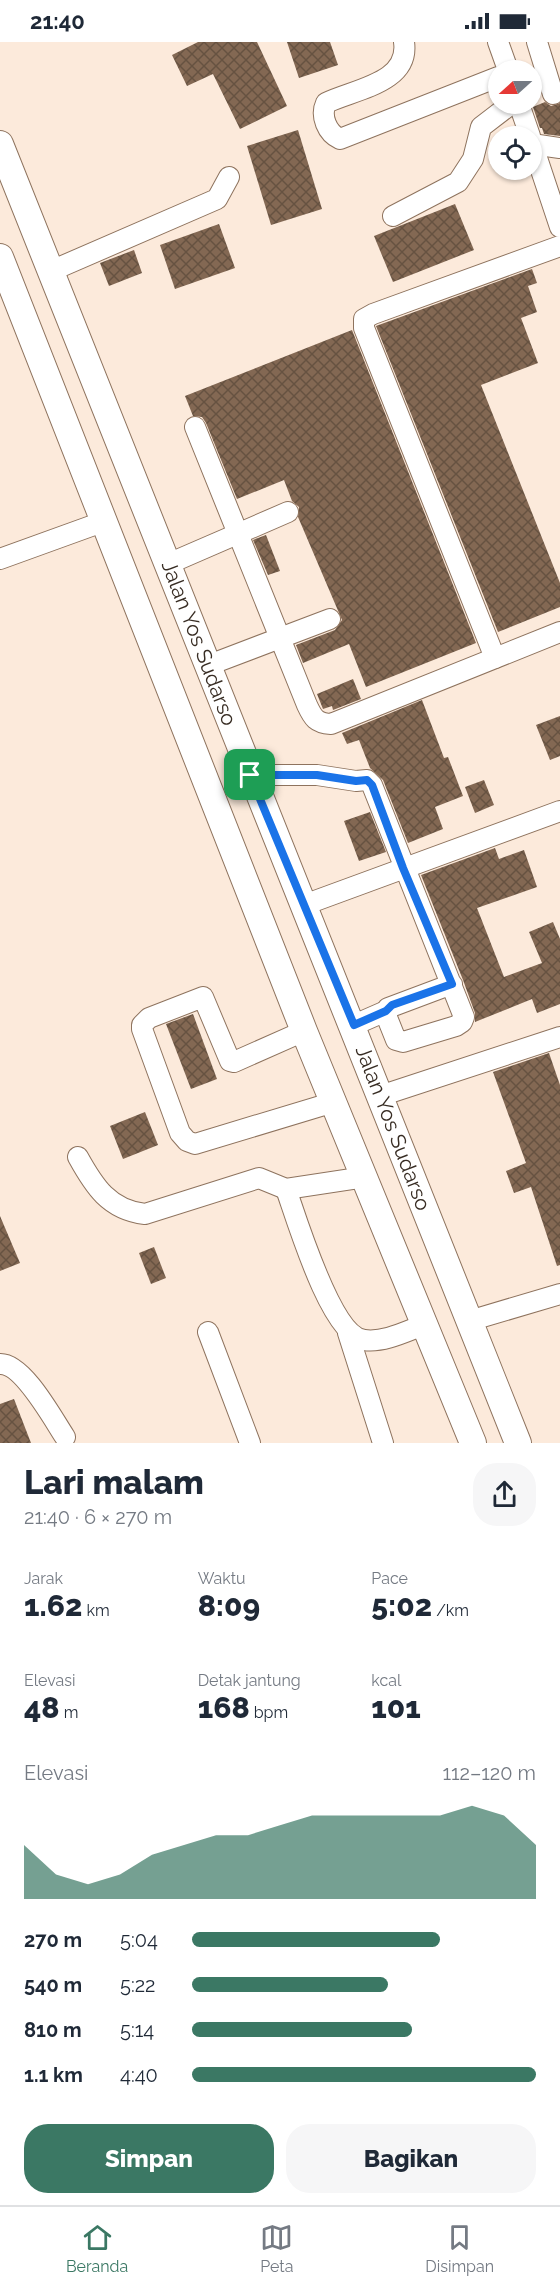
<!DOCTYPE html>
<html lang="id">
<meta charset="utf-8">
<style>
:root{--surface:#fff;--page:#f6f6f7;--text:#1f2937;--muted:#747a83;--line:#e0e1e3;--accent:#3b7864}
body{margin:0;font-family:Raleway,sans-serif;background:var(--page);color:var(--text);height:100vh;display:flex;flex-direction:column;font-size:22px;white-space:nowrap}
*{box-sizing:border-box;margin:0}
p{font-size:20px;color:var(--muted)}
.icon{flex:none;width:33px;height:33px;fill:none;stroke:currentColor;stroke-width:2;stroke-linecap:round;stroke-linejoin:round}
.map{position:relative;height:1401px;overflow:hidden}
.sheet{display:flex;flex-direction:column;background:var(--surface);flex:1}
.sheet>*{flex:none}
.needle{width:39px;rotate:249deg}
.buttons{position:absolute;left:488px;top:18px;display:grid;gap:12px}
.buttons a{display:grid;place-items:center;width:54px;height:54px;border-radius:50%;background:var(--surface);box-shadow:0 2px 4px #0004;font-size:30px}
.pin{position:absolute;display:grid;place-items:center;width:51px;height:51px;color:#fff;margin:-26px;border-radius:12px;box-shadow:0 3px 9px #0006}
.round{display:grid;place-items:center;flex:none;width:63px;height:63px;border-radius:24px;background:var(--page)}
.headline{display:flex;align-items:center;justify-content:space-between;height:102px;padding:0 24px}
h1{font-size:33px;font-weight:800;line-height:45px}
.stats{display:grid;grid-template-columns:repeat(3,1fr);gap:9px;height:102px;padding:6px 24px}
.stats div{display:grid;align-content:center}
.stats b{font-size:30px;font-weight:800}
.stats small{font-size:16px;font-weight:400}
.stats p{font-size:16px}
.chart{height:168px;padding:12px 24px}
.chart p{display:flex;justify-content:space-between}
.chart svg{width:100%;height:108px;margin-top:6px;fill:var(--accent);opacity:.7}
.primary-button{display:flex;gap:12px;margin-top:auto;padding:12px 24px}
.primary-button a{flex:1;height:69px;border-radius:24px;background:var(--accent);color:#fff;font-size:24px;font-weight:800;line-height:69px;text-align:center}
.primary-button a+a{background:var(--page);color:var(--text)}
ul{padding:0 24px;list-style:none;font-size:20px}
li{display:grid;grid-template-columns:96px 72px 1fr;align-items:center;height:45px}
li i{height:15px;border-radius:8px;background:var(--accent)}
.status{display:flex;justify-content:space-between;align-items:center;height:42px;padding:0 30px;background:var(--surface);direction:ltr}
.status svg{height:16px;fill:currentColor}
.dock{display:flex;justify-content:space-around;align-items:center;height:84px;border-top:2px solid var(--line);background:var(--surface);font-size:16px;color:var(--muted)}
.dock a{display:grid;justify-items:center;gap:3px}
.dock .on{color:var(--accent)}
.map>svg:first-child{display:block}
.building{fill:url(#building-cross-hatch)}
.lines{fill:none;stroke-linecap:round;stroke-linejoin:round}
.minor-casing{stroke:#8e735e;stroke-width:22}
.major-casing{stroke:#8e735e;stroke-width:28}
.minor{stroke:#fff;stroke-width:20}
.major{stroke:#fff;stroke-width:26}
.route-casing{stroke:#fff;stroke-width:12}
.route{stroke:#1a73e8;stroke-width:8}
.labels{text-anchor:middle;stroke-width:6;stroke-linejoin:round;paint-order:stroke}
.street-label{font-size:21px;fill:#382d24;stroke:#fff}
</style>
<div class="status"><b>21:40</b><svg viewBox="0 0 49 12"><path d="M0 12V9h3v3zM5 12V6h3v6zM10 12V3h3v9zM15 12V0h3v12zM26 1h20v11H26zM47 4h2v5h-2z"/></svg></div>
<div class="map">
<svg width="560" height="1401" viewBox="0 0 560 1401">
<defs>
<pattern id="building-cross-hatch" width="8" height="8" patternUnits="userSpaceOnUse" patternTransform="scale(1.5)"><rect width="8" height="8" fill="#836853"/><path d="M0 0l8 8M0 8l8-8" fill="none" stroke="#665241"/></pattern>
</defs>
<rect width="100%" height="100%" fill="#fceadb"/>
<g class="building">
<path d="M198,0H257L287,64L240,87L213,32L187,44L172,13Z"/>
<path d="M287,0H330L338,23L299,36Z"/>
<path d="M545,60L551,64L560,61V94L544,92L542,86H540L533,65Z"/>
<path d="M298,88L322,167L271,183L247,104Z"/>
<path d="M455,162L474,208L393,240L374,194Z"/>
<path d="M219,182L235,226L175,247L160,203Z"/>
<path d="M134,208L142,231L109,244L100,221Z"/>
<path d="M532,227L537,241L528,244L537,270L521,276L538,321L481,343L560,541V565L498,590L376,284Z"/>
<path d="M352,288L476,601L366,645L349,602L303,621L296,603L335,588L342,578L298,475L299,465L292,459L284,438L237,457L206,381L202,375L193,374L185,354Z"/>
<path d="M266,493L280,529L268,533L253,498Z"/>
<path d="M353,637L361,657L333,668L332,664L323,667L317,652Z"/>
<path d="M422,658L444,716L448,715L463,754L435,765L443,787L408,801L383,738L370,726L359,698L347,702L342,691Z"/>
<path d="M560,674V714L550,718L536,683Z"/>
<path d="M484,738L494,763L475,771L465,745Z"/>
<path d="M370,770L386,810L359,819L344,779Z"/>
<path d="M495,806L499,817L524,808L537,845L477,866L504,935L542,921L529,890L553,880L560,897V962L537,971L532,957L475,980V971L463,938L421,833Z"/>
<path d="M193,972L217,1037L191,1047L166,982Z"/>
<path d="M549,1011L560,1043V1223L557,1224L531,1145L514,1151L506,1129L526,1121L493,1030Z"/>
<path d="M145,1070L158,1103L123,1117L110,1084Z"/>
<path d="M0,1174L20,1221L0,1229Z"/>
<path d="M154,1205L166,1236L151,1242L139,1211Z"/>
<path d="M14,1357L31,1401H0V1362Z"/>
</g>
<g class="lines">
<g class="minor-casing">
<g id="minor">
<path d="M404,0C410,41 355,47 326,61C320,74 327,91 340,97L498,35"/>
<path d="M498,0L508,28"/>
<path d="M537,0L553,52"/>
<path d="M519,62L530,94"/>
<path d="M531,98L560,185"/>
<path d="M532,102L560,106"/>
<path d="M393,174L458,140L473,117L481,85L511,62"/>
<path d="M51,229L217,157L229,135"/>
<path d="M195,385L307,663C313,676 316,681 331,682L560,590"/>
<path d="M0,517L105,479"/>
<path d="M168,522L288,470"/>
<path d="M495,616L364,286V277L373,272L560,204"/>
<path d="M209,623L330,577"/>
<path d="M250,733H317L356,739L367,738L372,743L464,975L462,980L456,984L403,1000L396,998L386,973L388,966L452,942"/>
<path d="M304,863L560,769"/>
<path d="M354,983L386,969"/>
<path d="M304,989L234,1020L230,1019L203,955L149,976L142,983V987L180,1091L187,1099L195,1102L334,1060"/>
<path d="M380,1054L560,995"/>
<path d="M78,1115C94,1144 109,1168 145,1172L259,1136L286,1147L365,1135"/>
<path d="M286,1147C297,1178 331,1293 364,1298C384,1301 407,1289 426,1282"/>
<path d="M469,1279L560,1252"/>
<path d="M208,1290L250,1401"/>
<path d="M348,1291L383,1401"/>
<path d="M0,1322C23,1321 53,1377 65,1395"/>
</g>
</g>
<g class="major-casing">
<g id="major">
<path d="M0,102L518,1401"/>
<path d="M0,215L304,989L473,1401"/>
</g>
</g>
<use href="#minor" class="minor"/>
<use href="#major" class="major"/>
</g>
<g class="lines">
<g class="route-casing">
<path id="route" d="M250,733H317L356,739L367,738L372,743L403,826L452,942L392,963L386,969L354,983Z"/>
</g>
<use href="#route" class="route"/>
</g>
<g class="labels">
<g class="street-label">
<text transform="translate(199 601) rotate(69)" y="7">Jalan Yos Sudarso</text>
<text transform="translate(393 1086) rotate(69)" y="7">Jalan Yos Sudarso</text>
</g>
</g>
</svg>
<div class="buttons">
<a><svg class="needle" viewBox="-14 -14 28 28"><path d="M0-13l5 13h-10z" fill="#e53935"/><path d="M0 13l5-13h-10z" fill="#747a83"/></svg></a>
<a><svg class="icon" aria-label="locate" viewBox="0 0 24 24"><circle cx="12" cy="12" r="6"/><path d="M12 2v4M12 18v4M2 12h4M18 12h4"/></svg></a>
</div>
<div class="pin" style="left:250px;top:733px;background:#1e9e55"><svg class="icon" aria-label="arrive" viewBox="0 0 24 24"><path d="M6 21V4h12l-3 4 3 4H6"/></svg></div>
</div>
<section class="sheet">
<div class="headline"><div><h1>Lari malam</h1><p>21:40 · 6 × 270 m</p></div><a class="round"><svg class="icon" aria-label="share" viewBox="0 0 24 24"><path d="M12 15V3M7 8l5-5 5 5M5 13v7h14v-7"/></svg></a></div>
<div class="stats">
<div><p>Jarak</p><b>1.62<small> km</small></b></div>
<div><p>Waktu</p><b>8:09</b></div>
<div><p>Pace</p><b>5:02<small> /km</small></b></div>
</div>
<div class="stats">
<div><p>Elevasi</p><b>48<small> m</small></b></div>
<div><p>Detak jantung</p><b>168<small> bpm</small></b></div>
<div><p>kcal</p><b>101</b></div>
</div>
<div class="chart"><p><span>Elevasi</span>112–120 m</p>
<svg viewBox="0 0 160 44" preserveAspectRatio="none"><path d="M0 44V22L10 34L20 38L30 34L40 26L50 22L60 18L70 18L80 14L90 10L100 10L110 10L120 10L130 10L140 6L150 10L160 22V44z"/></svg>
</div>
<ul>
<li><b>270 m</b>5:04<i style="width:72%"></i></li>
<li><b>540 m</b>5:22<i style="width:57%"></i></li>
<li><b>810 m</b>5:14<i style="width:64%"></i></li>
<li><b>1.1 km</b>4:40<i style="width:100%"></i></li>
</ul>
<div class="primary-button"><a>Simpan</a><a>Bagikan</a></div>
</section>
<nav class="dock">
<a class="on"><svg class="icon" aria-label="home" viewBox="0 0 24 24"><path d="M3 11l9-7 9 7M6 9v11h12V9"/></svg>Beranda</a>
<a><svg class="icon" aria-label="map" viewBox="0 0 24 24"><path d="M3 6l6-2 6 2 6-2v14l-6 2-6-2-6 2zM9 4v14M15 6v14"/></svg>Peta</a>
<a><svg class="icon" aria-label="saved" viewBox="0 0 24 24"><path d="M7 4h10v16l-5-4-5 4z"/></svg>Disimpan</a>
</nav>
